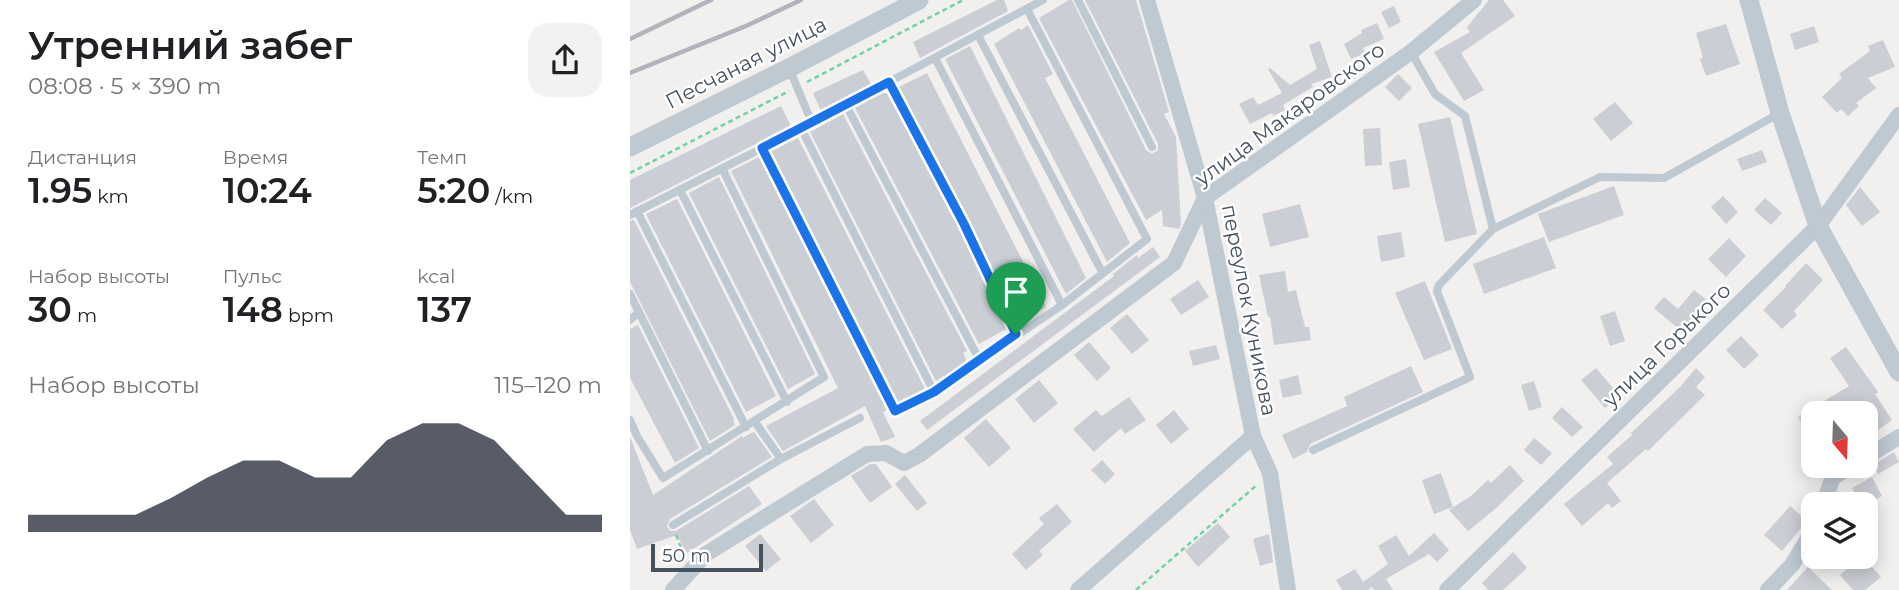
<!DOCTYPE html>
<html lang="ru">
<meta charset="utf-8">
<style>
:root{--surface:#fff;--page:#f2f2f2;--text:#202124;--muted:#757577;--accent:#111827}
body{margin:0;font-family:Montserrat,sans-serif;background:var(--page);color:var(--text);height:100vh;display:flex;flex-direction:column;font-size:26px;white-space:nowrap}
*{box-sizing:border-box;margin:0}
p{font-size:23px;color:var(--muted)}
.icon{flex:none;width:38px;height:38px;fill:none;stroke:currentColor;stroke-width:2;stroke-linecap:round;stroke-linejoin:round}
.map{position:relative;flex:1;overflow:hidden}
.drawer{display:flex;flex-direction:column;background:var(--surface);width:630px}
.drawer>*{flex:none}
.needle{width:46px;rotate:161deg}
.fabs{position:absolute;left:1171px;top:401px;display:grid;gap:14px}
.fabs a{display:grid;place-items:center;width:77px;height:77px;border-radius:14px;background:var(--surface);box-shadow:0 4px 18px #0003;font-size:35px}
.scale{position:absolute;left:21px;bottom:18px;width:112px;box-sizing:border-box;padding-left:7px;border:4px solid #46525e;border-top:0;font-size:19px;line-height:24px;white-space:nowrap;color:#46525e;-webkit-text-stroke:5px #fff;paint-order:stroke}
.pin{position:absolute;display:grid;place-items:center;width:60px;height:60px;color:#fff;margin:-72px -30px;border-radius:50% 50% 50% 0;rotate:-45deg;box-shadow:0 0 7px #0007}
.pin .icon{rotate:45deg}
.round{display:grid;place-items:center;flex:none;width:74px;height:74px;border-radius:21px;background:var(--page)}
.headline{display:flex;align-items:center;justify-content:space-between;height:119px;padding:0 28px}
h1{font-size:38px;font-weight:600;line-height:52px}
.stats{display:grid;grid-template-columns:repeat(3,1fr);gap:10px;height:119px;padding:7px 28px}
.stats div{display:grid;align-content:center}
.stats b{font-size:35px;font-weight:600}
.stats small{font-size:19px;font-weight:400}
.stats p{font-size:19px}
.chart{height:196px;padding:14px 28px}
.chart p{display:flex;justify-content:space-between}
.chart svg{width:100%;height:126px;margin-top:7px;fill:var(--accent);opacity:.7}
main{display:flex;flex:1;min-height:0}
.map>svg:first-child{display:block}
.building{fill:#cbced4}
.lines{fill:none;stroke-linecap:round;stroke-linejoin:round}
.path{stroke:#72d1a6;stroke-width:2.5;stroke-dasharray:5 3.5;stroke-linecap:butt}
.service{stroke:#bfc9d2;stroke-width:8}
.minor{stroke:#bfc9d2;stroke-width:16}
.tertiary{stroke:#bfc9d2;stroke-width:19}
.rail{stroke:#b1b4ba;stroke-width:4.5}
.route-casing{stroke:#fff;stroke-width:14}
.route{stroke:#1a73e8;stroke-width:9}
.labels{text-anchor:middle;stroke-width:5;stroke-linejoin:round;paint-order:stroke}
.street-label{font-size:21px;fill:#46525e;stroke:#fff}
</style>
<main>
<section class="drawer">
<div class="headline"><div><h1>Утренний забег</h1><p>08:08 · 5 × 390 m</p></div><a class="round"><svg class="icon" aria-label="share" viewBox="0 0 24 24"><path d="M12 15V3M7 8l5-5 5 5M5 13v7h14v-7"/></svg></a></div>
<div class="stats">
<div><p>Дистанция</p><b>1.95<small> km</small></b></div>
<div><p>Время</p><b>10:24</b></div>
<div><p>Темп</p><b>5:20<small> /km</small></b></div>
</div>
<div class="stats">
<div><p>Набор высоты</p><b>30<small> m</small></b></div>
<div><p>Пульс</p><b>148<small> bpm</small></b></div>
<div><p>kcal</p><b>137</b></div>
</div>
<div class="chart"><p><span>Набор высоты</span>115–120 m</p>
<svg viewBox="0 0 160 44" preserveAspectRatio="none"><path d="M0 44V38L10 38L20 38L30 38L40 32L50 25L60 19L70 19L80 25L90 25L100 12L110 6L120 6L130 12L140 25L150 38L160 38V44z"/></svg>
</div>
</section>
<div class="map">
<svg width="1269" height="590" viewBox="0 0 1269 590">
<rect width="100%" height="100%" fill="#f2efef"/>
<g class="building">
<path d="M367,0H374L378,11L290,58L283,42Z"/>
<path d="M439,0H442L516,150L522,154L528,150V144L455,0H506L539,112L534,114L546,137L551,224L549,229L533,226L532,210L516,220L409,18Z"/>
<path d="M859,0H873L885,16L831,53L854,90L834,101L804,52L840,32L837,27Z"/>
<path d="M764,6L771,22L759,28L751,12Z"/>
<path d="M747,23L754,39L733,48L735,53L721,59L714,44L732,33L731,30Z"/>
<path d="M1096,24L1110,64L1076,76L1070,59L1073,58L1066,33Z"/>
<path d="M398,25L423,74L415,78L500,243L477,262L364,44L389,28L391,30Z"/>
<path d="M1184,26L1189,42L1165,50L1160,34Z"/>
<path d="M1253,40L1265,67L1238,78L1246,88L1226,103L1229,106L1218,116L1211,109L1207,113L1192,97L1212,78L1209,74L1240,51L1238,46Z"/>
<path d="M690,41L702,77L681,84L683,87L653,105L655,110L643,116L642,113L620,124L609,104L623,97L628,105L652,93L638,69L640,68L660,85L687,69L679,45Z"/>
<path d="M340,46L456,278L436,294L315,59Z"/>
<path d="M233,70L241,84L191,111L183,93Z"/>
<path d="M297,73L416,307L388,323L340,221L269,87Z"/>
<path d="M768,74L782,88L769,101L755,87Z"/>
<path d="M252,93H257L328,227L376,329L349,344L225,108Z"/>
<path d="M985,102L1003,123L981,141L963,119Z"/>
<path d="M151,106L161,126L0,208V180Z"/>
<path d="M213,114L337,351L333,353L337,362L306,381L180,132Z"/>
<path d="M820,117L847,234L815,242L788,124Z"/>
<path d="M750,128L752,165L735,166L733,129Z"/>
<path d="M168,138L294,387V389L268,402L141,151Z"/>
<path d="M1132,150L1137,162L1112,171L1107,159Z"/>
<path d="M129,157L257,410L253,412L265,437L251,442L235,406L153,451L136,426L208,388L101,171Z"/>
<path d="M776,159L780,187L763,190L759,162Z"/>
<path d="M89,177L185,374L158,389L59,193Z"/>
<path d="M984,186L994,215L919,242L908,214Z"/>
<path d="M1230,187L1250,212L1232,226L1216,205Z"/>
<path d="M1093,196L1108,212L1096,224L1081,207Z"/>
<path d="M1135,198L1152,213L1141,225L1124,210Z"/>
<path d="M47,199L146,396L116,412L16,214Z"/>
<path d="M670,204L679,237L640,247L632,214Z"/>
<path d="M4,220L104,419L103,420L105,425L80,441L0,282V221Z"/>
<path d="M771,232L775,257L751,262L747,236Z"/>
<path d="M914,237L926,268L854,294L843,264Z"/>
<path d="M1099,238L1116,256L1096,277L1078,259Z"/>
<path d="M523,247L530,257L297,430L290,421L484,276L483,274L507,255L508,258Z"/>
<path d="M1176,263L1193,280L1164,311L1167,315L1152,329L1133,310L1156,287L1155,286Z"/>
<path d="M655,271L658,292L666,290L675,327H679L681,340L644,345L640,317H638L629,275Z"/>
<path d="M568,280L579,297L551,315L540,299Z"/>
<path d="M795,281L822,349L794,360L765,293Z"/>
<path d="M1064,290L1077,300L1051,331L1024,308L1034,297L1048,309Z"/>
<path d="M985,311L995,341L980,346L970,316Z"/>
<path d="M497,314L519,340L502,354L480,328Z"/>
<path d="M8,325L69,448L45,463L0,378V329Z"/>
<path d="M1111,336L1129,355L1114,369L1096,350Z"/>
<path d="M459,342L481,368L467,381L444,355Z"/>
<path d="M586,345L590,359L563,366L559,351Z"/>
<path d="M1216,347L1248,392L1245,394L1262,420L1248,430L1237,413H1183V441L1168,417L1219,386L1200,358Z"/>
<path d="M781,366L793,392L680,444L677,452L663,459L652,435L717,406L714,397Z"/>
<path d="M966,368L989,395L975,408L951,380Z"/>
<path d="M1066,368L1075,377L1066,387L1075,395L1018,451L1016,449L977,483L991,501L982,508L978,503L952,526L934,504L983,464L977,457L1002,435L1001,433L1050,387Z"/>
<path d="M668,375L672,394L653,398L649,380Z"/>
<path d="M409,380L428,403L404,423L385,399Z"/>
<path d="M904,381L912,407L899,411L891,385Z"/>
<path d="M499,397L516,420L495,434L491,428L464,452L443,429L466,410L472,416Z"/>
<path d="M932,407L953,427L942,437L922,418Z"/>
<path d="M544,410L559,429L541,444L526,425Z"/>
<path d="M356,419L381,448L359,467L334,438Z"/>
<path d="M124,432L142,457L40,519L37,526L40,531H46L119,486L132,504L57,553L47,535L7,549L0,530V437L23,495L112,436V438Z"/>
<path d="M904,438L922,453L911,465L894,450Z"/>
<path d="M1264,452L1269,462L1248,474L1243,465Z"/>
<path d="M472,460L485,474L475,484L461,470Z"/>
<path d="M240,464H246L262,487L240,503L221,476Z"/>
<path d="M880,465L894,481L864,510L838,531L819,510L841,496L858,480L861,483Z"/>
<path d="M811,473L823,507L804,514L792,480Z"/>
<path d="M275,475L297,503L287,511L265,484Z"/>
<path d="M1242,477L1252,496L1237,504H1231L1222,488Z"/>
<path d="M184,499L204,525L181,543L160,516Z"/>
<path d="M427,504L442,522L409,551L413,555L396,570L382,554L414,524L409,518Z"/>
<path d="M1160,506L1177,521L1152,551L1134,535Z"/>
<path d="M588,523L600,537L568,567L555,551Z"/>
<path d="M804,533L819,550L807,562L799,554L756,579L763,590H744L742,587L738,590H712L706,580L725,569L733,582L758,564L748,546L766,535L779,556Z"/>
<path d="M130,534L151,559L136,571L115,546Z"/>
<path d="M639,534L643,562L630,566L623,539Z"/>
<path d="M883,552L897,568L873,590H858L852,583Z"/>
<path d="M1232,556L1251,577L1235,590H1223L1210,575Z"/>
<path d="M1178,567L1202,590H1157Z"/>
</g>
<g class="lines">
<g class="path">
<path d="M177,82L333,0"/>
<path d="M0,173L159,91"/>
<path d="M46,535L54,555"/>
<path d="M506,590L628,484"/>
</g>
<g class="service">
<path d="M448,0L522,147"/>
<path d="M348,35L472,272"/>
<path d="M781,52L805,94L835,116L863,229"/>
<path d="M305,58L432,305"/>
<path d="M159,68L182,123"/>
<path d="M259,82L334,224L386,334"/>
<path d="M216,105L350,361"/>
<path d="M171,128L304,392L432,305L517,239L397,9"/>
<path d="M132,148L265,411L304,392"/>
<path d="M50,190L157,402"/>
<path d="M7,211L116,427"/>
<path d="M0,215L182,123L413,0"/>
<path d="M0,294L78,451"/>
<path d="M0,320L9,312"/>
<path d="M0,420L7,436L33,478L194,377L92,168"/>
<path d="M125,422L151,459"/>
<path d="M683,450L840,377L807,291L809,285L863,229L970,177L1034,178L1150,113"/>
<path d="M43,525L151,459L230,418"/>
</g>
<g class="minor">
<path d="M517,0L575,198L623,436L640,473L658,590"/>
<path d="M1236,457L1269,437"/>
<path d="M1193,504L1203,477L1222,466"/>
<path d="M43,590L76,554L237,454L256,453L274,463L289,455L544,263L575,198L781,52L844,0"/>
<path d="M448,590L623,436"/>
<path d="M817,590L1188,226L1269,115"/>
<path d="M1138,590L1162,565L1183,530"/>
</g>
<g class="tertiary">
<path d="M1119,0L1150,113L1188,226L1269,372"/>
<path d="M0,147L159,68L289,0"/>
</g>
<g class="rail">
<path d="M0,39L81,0"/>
<path d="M0,73L116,26L171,0"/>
</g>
</g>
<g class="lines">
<g class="route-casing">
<path id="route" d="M259,82L334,224L386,334L304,392L265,411L132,148Z"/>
</g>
<use href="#route" class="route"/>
</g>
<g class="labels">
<g class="street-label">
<text transform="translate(116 63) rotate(-27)" y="7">Песчаная улица</text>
<text transform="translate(660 114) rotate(-36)" y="7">улица Макаровского</text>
<text transform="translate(619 310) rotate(79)" y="7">переулок Куникова</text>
<text transform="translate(1037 345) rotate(-44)" y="7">улица Горького</text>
</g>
</g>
</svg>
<div class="fabs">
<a><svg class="needle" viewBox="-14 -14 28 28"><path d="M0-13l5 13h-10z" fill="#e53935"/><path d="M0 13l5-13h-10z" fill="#757577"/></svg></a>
<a><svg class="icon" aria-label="layers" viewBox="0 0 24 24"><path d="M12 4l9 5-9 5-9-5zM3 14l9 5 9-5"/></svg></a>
</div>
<div class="scale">50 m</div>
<div class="pin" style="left:386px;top:334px;background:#1e9e55"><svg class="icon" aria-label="arrive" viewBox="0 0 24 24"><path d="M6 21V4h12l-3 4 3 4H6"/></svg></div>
</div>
</main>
